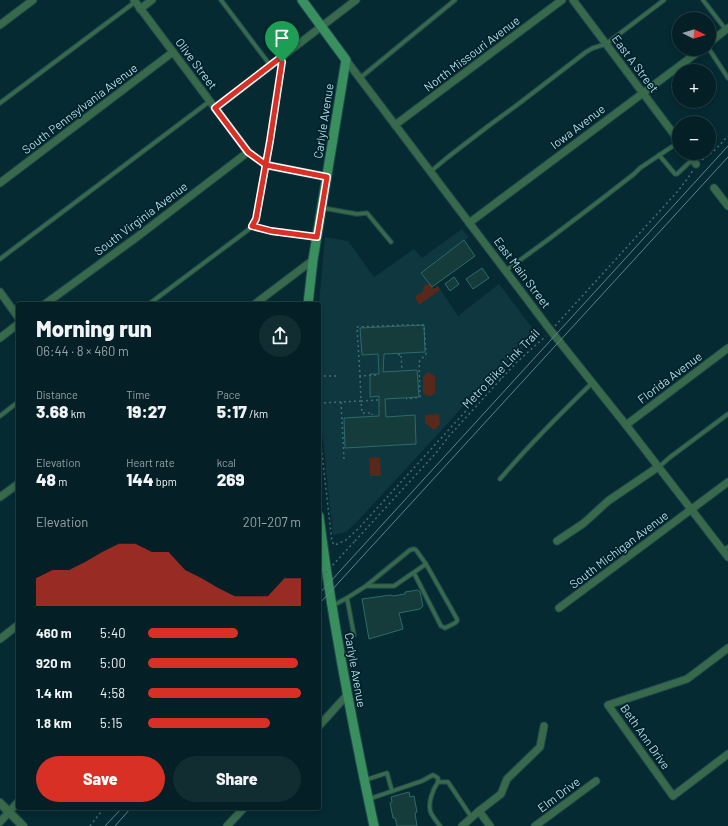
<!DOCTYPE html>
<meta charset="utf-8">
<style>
:root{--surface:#042026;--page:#122d32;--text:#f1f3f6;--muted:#97a3a7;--line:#253e43;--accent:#d93025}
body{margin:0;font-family:Barlow,sans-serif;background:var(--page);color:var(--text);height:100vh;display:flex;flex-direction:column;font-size:15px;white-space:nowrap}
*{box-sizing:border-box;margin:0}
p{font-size:13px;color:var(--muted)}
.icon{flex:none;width:22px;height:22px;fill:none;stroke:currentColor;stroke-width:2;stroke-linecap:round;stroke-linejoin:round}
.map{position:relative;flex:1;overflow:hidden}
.panel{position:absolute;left:16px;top:302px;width:305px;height:508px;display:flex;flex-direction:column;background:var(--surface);border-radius:4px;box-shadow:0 2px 6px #0003,0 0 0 1px var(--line)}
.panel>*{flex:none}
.needle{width:26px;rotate:95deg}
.fabs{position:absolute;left:672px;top:12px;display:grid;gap:8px}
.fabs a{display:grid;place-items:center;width:44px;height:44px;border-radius:50%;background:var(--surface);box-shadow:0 2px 6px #0003,0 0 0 1px var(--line);font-size:20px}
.pin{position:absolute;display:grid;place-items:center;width:34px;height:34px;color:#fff;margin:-41px -17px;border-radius:50% 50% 50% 0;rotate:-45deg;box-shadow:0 0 4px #0007}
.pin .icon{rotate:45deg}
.round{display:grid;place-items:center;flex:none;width:42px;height:42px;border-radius:21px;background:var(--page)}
.summary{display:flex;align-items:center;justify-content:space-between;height:68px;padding:0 20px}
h1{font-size:22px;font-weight:800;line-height:30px}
.figures{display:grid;grid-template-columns:repeat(3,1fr);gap:6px;height:68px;padding:4px 20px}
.figures div{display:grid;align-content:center}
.figures b{font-size:17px;font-weight:800}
.figures small{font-size:11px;font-weight:400}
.figures p{font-size:11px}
.chart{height:112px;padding:8px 20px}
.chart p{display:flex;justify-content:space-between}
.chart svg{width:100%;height:72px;margin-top:4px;fill:var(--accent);opacity:.7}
.action{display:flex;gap:8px;margin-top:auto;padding:8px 20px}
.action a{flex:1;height:46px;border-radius:24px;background:var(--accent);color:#fff;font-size:16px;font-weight:800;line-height:46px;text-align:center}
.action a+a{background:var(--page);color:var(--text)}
ul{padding:0 20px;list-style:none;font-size:13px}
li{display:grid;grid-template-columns:64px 48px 1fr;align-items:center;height:30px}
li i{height:10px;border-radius:5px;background:var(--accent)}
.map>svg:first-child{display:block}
.built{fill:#0e3740}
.green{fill:#58281b}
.building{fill:#163b3b;stroke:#2c6b6b}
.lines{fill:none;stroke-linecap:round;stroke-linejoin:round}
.service-casing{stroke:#20474f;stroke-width:5.5}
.minor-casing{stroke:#20474f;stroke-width:9}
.tertiary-casing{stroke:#20474f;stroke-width:10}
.secondary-casing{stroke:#20474f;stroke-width:11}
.path{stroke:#436d76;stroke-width:1.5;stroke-dasharray:2 3;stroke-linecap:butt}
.service{stroke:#37694a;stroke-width:3.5}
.minor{stroke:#37694a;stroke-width:7}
.tertiary{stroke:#37694a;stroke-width:8}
.secondary{stroke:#398f5e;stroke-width:9}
.tram{stroke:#5a858f;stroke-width:1}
.path-bridge{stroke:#436d76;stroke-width:1.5;stroke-dasharray:2 3;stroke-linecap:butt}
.route-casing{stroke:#fff;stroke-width:8}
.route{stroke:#d93025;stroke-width:5}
.labels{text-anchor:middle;stroke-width:3.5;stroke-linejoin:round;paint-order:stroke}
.street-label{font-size:12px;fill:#acdde9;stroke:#002128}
</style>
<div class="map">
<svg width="728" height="826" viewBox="0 0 728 826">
<rect width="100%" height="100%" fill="#052a32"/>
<path class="built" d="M462,229L469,237L421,273L433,289L438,286L458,316L499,284L536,333L517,354L501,369L489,377L448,423L355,524L346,532L333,535L319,402V304L325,237L348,241L374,277L414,249L422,258Z"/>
<g class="green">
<path d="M429,283L433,289L438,286L440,290L419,305L415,297L423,291L424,286Z"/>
<path d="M427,373H430L435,376V393C430,397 429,397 423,393V377Z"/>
<path d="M439,414L440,424L436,429H433L425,423V415Z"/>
<path d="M380,457L381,476H370L369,458Z"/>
</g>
<g class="building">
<path d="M464,240L475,256L432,287L421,273Z"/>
<path d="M482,268L489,278L473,289L466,279Z"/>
<path d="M454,277L459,284L450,291L445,284Z"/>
<path d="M424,325L425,352L384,354L383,372L417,370L419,397L385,399L386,417L415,415L416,444L345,448L344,418L379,416V396L370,397V374H379L378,354L362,355L360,328Z"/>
<path d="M418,590L420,592L423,606L420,609L399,613L403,629L369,639L362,599L391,595L393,596L405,594V592Z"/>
<path d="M409,792L410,797L414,796L417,812L415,813L417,826H397L395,818H393L390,803L392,802L391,797Z"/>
</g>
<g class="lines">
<g class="service-casing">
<g id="service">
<path d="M221,0L270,65"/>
<path d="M703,0L726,30"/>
<path d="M709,49L728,78"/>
<path d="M360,78L455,0"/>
<path d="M0,103L135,2"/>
<path d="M659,155L675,174H677L693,159"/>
<path d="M430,172L448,157L487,127L521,102L586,52L593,48L606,44L664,0"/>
<path d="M323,208L357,214L367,213L391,242"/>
<path d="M252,226L271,231L316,237"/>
<path d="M0,259L210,101"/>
<path d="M505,271L549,239L603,198L634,174L640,168L679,142"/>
<path d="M149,304L248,230L252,226L256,219L270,141L282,63L280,58"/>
<path d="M0,416L18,402"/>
<path d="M659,467L669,458L728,414"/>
<path d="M500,479C529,445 560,414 592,383"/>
<path d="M723,550L728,547"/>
<path d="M366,586H394L426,564"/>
<path d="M347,598L354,635"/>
<path d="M332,606L347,598L366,586L410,550L414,549L416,550L426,564L457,619V621L455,623L445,628L441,626L414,573"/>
<path d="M365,780L387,773L392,791"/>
<path d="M438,782C433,789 427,804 431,813C433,817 437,822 440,826"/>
<path d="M369,799L422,781L433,775L438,778V782H448L472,818"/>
</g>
</g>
<g class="minor-casing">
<g id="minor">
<path d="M134,0L248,152L266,165L327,177"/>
<path d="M573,0L679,141"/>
<path d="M140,9L152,0"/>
<path d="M0,25L33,0"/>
<path d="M709,43L728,28"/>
<path d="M346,60L551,331L626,425L728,557"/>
<path d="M215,108L356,0"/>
<path d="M395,125L562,0"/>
<path d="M688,153L696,164"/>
<path d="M0,183L173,52"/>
<path d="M714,188L728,206"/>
<path d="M469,223L702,49"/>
<path d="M0,292L18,317"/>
<path d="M45,304L137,237L248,152"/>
<path d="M255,304L313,260"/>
<path d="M0,338L18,324"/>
<path d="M626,425L728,348"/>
<path d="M0,497L18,484"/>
<path d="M557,541L584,523L608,501L658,467"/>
<path d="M559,608L728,482"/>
<path d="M0,639L18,625"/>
<path d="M728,648L687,679L608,705L673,796L728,754"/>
<path d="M319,726L347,695"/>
<path d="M479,811L501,794L507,779L540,747L544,726"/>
<path d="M0,822L18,802"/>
<path d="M227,826L244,808"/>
<path d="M462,826L479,811L490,826"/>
<path d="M535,826L596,781"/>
</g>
</g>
<g class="tertiary-casing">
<path id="tertiary" d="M0,803L23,826"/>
</g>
<g class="secondary-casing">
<g id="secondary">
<path d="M302,0L346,60L313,260L308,304"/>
<path d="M319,516C332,621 352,723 374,826"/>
</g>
</g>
<g class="path">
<path d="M702,160L714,151L728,136"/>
<path d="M555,326L678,191L688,178L693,170"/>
<path d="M398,355L401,354L402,370"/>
<path d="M376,375L360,376L357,327L404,325H424L426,354L419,362L420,397L406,399"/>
<path d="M319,376H338"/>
<path d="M360,376L361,401L378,400"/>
<path d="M319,403L341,402"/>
<path d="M319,445H321L332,542L335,545L346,540L360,527L495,379L499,378L501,379"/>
<path d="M344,459L341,402L361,401L362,413H372V415"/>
<path d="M355,541L436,453L450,435L501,379L517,362L546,336"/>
<path d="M90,826L104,808"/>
</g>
<use href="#service" class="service"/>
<use href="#minor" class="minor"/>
<use href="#tertiary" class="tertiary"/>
<use href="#secondary" class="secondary"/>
<g class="tram">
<path d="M319,594L728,146"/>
<path d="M319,604L728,157"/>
<path d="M105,826L122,808"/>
<path d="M115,826L131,808"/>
</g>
<path class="path-bridge" d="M319,580L355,541"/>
</g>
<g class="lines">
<g class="route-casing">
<path id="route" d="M282,62L280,58L215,108L248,152L266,165L327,177L317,237L271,231L252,226L256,219L270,141L282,62"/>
</g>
<use href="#route" class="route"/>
</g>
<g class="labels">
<g class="street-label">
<text transform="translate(472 54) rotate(-37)" y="4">North Missouri Avenue</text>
<text transform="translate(196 64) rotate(53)" y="4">Olive Street</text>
<text transform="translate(635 64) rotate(53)" y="4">East A Street</text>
<text transform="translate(80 109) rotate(-37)" y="4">South Pennsylvania Avenue</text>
<text transform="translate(324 121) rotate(-81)" y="4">Carlyle Avenue</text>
<text transform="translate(578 127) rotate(-37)" y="4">Iowa Avenue</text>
<text transform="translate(141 219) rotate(-37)" y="4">South Virginia Avenue</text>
<text transform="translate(522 273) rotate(53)" y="4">East Main Street</text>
<text transform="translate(501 369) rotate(-46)" y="4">Metro Bike Link Trail</text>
<text transform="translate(670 378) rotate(-37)" y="4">Florida Avenue</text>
<text transform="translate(619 550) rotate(-37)" y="4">South Michigan Avenue</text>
<text transform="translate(355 670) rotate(80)" y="4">Carlyle Avenue</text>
<text transform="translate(645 737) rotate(55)" y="4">Beth Ann Drive</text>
<text transform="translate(559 795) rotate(-37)" y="4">Elm Drive</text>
</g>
</g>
</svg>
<div class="fabs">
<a><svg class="needle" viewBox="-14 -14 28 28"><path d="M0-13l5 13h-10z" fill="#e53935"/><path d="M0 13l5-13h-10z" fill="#97a3a7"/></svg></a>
<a>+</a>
<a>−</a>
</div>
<div class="pin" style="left:282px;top:62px;background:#1e9e55"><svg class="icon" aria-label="arrive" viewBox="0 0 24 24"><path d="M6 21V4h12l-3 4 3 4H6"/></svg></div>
<section class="panel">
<div class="summary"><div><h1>Morning run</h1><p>06:44 · 8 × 460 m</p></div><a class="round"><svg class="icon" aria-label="share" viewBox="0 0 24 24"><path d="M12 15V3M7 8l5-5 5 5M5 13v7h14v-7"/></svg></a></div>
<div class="figures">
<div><p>Distance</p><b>3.68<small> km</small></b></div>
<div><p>Time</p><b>19:27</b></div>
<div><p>Pace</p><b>5:17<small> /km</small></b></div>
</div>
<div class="figures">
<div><p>Elevation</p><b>48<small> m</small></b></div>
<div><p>Heart rate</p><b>144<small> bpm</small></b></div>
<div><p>kcal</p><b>269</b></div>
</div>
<div class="chart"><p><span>Elevation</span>201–207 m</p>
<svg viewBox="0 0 160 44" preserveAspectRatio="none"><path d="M0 44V27L10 22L20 22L30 17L40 11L50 6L60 6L70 11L80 11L90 22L100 27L110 33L120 38L130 38L140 38L150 27L160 27V44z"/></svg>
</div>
<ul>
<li><b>460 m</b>5:40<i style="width:59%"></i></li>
<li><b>920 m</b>5:00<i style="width:98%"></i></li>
<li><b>1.4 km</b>4:58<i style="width:100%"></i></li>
<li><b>1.8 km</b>5:15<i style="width:80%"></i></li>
</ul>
<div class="action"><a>Save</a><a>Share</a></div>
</section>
</div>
